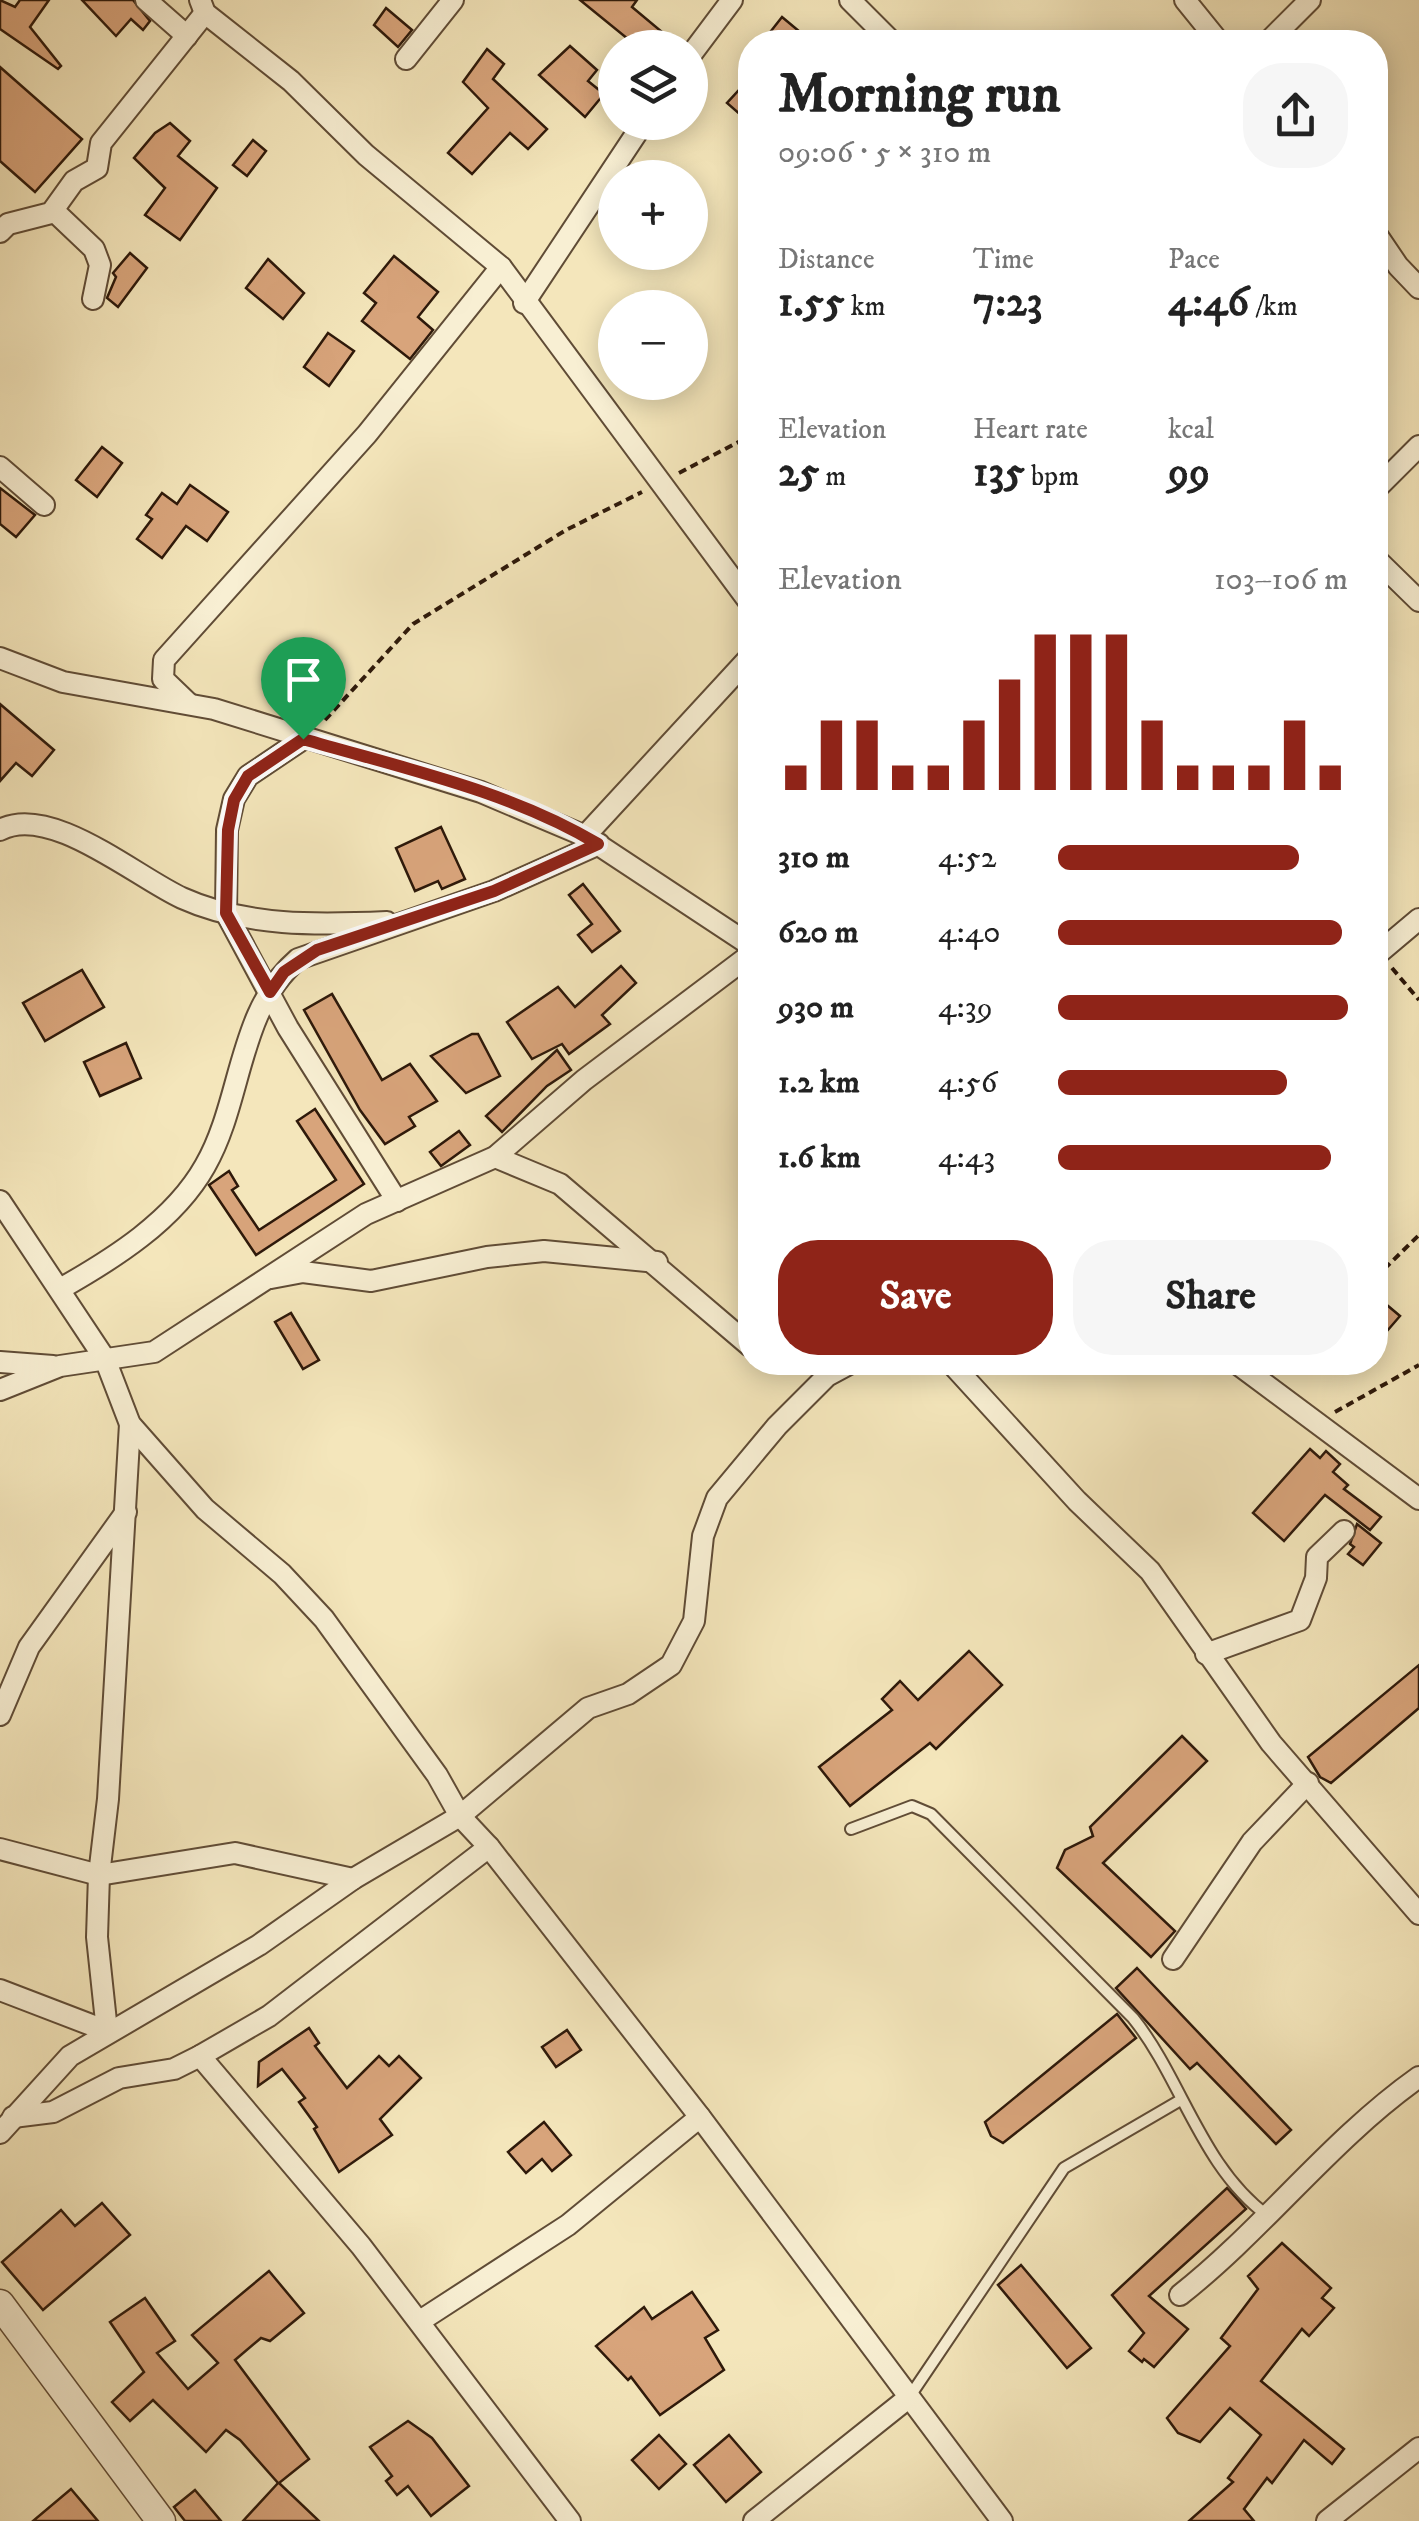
<!DOCTYPE html>
<meta charset="utf-8">
<style>
:root{--surface:#fff;--page:#f6f6f6;--text:#222;--muted:#767676;--accent:#8f2418}
body{margin:0;font-family:"IM FELL DW Pica",serif;background:var(--page);color:var(--text);height:100vh;display:flex;flex-direction:column;font-size:38px;white-space:nowrap}
*{box-sizing:border-box;margin:0}
p{font-size:32px;color:var(--muted)}
.icon{flex:none;width:55px;height:55px;fill:none;stroke:currentColor;stroke-width:2;stroke-linecap:round;stroke-linejoin:round}
.map{position:relative;flex:1;overflow:hidden}
.panel{position:absolute;left:738px;top:30px;width:650px;height:1345px;display:flex;flex-direction:column;background:var(--surface);border-radius:40px;box-shadow:0 5px 25px #0003}
.panel>*{flex:none}
.buttons{position:absolute;left:598px;top:30px;display:grid;gap:20px}
.buttons a{display:grid;place-items:center;width:110px;height:110px;border-radius:50%;background:var(--surface);box-shadow:0 5px 25px #0003;font-size:50px}
.pin{position:absolute;display:grid;place-items:center;width:85px;height:85px;color:#fff;margin:-102px -42px;border-radius:50% 50% 50% 0;rotate:-45deg;box-shadow:0 0 10px #0007}
.pin .icon{rotate:45deg}
.round{display:grid;place-items:center;flex:none;width:105px;height:105px;border-radius:40px;background:var(--page)}
.headline{display:flex;align-items:center;justify-content:space-between;height:170px;padding:0 40px}
h1{font-size:55px;font-weight:700;line-height:75px}
.stats{display:grid;grid-template-columns:repeat(3,1fr);gap:15px;height:170px;padding:10px 40px}
.stats div{display:grid;align-content:center}
.stats b{font-size:42px;font-weight:700}
.stats small{font-size:28px;font-weight:400}
.stats p{font-size:28px}
.chart{height:280px;padding:20px 40px}
.chart p{display:flex;justify-content:space-between}
.chart svg{width:100%;height:180px;margin-top:10px;stroke:var(--accent);stroke-width:6}
.cta{display:flex;gap:20px;margin-top:auto;padding:20px 40px}
.cta a{flex:1;height:115px;border-radius:40px;background:var(--accent);color:#fff;font-size:40px;font-weight:700;line-height:115px;text-align:center}
.cta a+a{background:var(--page);color:var(--text)}
ul{padding:0 40px;list-style:none;font-size:32px}
li{display:grid;grid-template-columns:160px 120px 1fr;align-items:center;height:75px}
li i{height:25px;border-radius:12px;background:var(--accent)}
.map>svg:first-child{display:block}
.building{fill:#d8a47b;stroke:#2e190a;stroke-width:2.5}
.lines{fill:none;stroke-linecap:round;stroke-linejoin:round}
.service-casing{stroke:#604c36;stroke-width:14}
.minor-casing{stroke:#604c36;stroke-width:24}
.tertiary-casing{stroke:#604c36;stroke-width:31}
.path{stroke:#2e190a;stroke-width:4;stroke-dasharray:8 5;stroke-linecap:butt}
.service{stroke:#f8efd3;stroke-width:10}
.minor{stroke:#f8efd3;stroke-width:20}
.tertiary{stroke:#f8efd3;stroke-width:28}
.route-casing{stroke:#fff;stroke-width:20}
.route{stroke:#8f2418;stroke-width:12}
</style>
<div class="map">
<svg width="1419" height="2521" viewBox="0 0 1419 2521">
<rect width="100%" height="100%" fill="#f4e6bb"/>
<filter id="stains"><feTurbulence type="fractalNoise" baseFrequency=".002" numOctaves="4"/><feColorMatrix values="0 0 0 0 .2 0 0 0 0 .09 0 0 0 0 .02 0 0 0 .5 -.17"/></filter>
<radialGradient id="worn" r=".72"><stop offset=".6" stop-color="#630" stop-opacity="0"/><stop offset="1" stop-color="#630" stop-opacity=".3"/></radialGradient>
<g class="building">
<path d="M0,0L15,7L20,0H49L30,27L61,66L58,69L0,29Z"/>
<path d="M82,0H133L150,21L143,30L131,19L116,36Z"/>
<path d="M580,0H637L632,7L680,47L639,48Z"/>
<path d="M386,8L412,30L398,47L374,25Z"/>
<path d="M782,17L812,42H784L771,31Z"/>
<path d="M570,46L597,70L588,81L604,94L585,117L539,75Z"/>
<path d="M487,49L504,64L493,79L547,129L528,149L510,133L472,174L448,153L488,108L463,82Z"/>
<path d="M0,67L82,139L35,192L0,161Z"/>
<path d="M750,78V123L727,103Z"/>
<path d="M170,123L190,141L178,156L217,188L180,240L145,215L165,188L134,158L155,133Z"/>
<path d="M253,140L266,151L247,176L233,165Z"/>
<path d="M130,253L147,268L118,307L107,298L116,277L113,273Z"/>
<path d="M394,256L438,292L418,317L433,330L410,359L362,321L376,303L364,293Z"/>
<path d="M268,259L304,293L283,319L246,288Z"/>
<path d="M328,333L354,351L329,386L304,367Z"/>
<path d="M102,447L122,463L97,497L76,480Z"/>
<path d="M190,485L228,512L207,541L186,526L162,558L137,539L152,519L146,515L162,493L177,504Z"/>
<path d="M0,488L35,515L16,537L0,524Z"/>
<path d="M0,704L54,750L32,776L16,763L0,781Z"/>
<path d="M441,827L465,879L442,889L438,881L415,891L396,848Z"/>
<path d="M583,884L620,931L592,952L578,935L592,924L569,895Z"/>
<path d="M621,966L636,983L602,1015L610,1024L569,1054L562,1044L532,1059L507,1022L558,987L575,1007Z"/>
<path d="M82,970L104,1007L45,1041L23,1003Z"/>
<path d="M332,994L382,1080L410,1064L437,1101L409,1117L415,1126L385,1144L360,1110L304,1010Z"/>
<path d="M472,1034H478L500,1076L466,1093L431,1056Z"/>
<path d="M126,1043L141,1078L100,1096L84,1062Z"/>
<path d="M557,1050L571,1070L547,1086L502,1132L486,1116Z"/>
<path d="M315,1109L364,1184L256,1255L209,1185L229,1171L238,1186L232,1190L259,1230L336,1180L297,1121Z"/>
<path d="M459,1131L470,1145L441,1166L430,1152Z"/>
<path d="M1375,1295L1400,1316L1375,1345Z"/>
<path d="M291,1313L319,1360L303,1369L275,1322Z"/>
<path d="M1310,1449L1320,1458L1326,1451L1340,1464L1333,1472L1348,1485L1344,1489L1381,1517L1370,1530L1325,1495L1284,1541L1253,1513Z"/>
<path d="M1357,1524L1381,1543L1363,1565L1348,1554L1354,1547L1350,1544Z"/>
<path d="M969,1651L1002,1685L936,1749L930,1743L850,1806L819,1767L892,1710L882,1699L900,1681L918,1700Z"/>
<path d="M1419,1665V1708L1331,1783L1320,1777L1308,1757Z"/>
<path d="M1182,1736L1207,1761L1103,1863L1175,1931L1151,1957L1057,1868L1065,1850L1093,1836L1090,1827Z"/>
<path d="M1137,1968L1291,2130L1276,2144L1197,2063L1190,2069L1116,1988Z"/>
<path d="M1117,2014L1136,2038L1003,2143L991,2136L985,2122Z"/>
<path d="M309,2028L319,2043L315,2046L347,2088L379,2056L389,2066L399,2056L421,2078L380,2119L392,2135L339,2172L314,2129L317,2127L299,2102L305,2098L282,2069L258,2086L259,2062Z"/>
<path d="M567,2030L581,2050L556,2067L542,2047Z"/>
<path d="M544,2122L571,2155L552,2171L542,2159L526,2173L508,2152Z"/>
<path d="M1227,2188L1246,2209L1149,2296L1188,2329L1154,2367L1144,2359L1142,2362L1129,2351L1144,2333L1112,2295Z"/>
<path d="M102,2203L130,2235L43,2310L2,2262L61,2210L75,2226Z"/>
<path d="M1282,2243L1331,2288L1322,2298L1334,2308L1309,2336L1302,2329L1261,2381L1344,2449L1332,2464L1304,2440L1272,2483L1267,2478L1244,2509L1254,2521H1189L1233,2482L1228,2478L1261,2435L1230,2408L1200,2442L1178,2433L1167,2418L1230,2346L1221,2338L1258,2289L1248,2276Z"/>
<path d="M1021,2265L1091,2348L1067,2368L998,2285Z"/>
<path d="M269,2271L304,2313L270,2341L261,2338L235,2360L309,2459L279,2483L319,2521H243L278,2483L240,2440L226,2430L206,2452L153,2400L130,2421L112,2402L144,2372L110,2322L145,2298L175,2341L157,2353L188,2389L218,2363L192,2335Z"/>
<path d="M692,2292L718,2330L705,2338L724,2370L660,2415L631,2377L628,2380L596,2346L644,2307L652,2319Z"/>
<path d="M408,2421L432,2438L469,2486L431,2516L408,2486L397,2495L386,2481L392,2476L370,2447Z"/>
<path d="M659,2435L686,2464L659,2489L632,2460Z"/>
<path d="M729,2435L761,2472L726,2502L694,2465Z"/>
<path d="M71,2489L98,2521H33Z"/>
<path d="M195,2490L221,2521H185L174,2507Z"/>
</g>
<g class="lines">
<g class="service-casing">
<g id="service">
<path d="M851,1829L912,1806L931,1814L1133,2018C1182,2079 1201,2167 1268,2216"/>
<path d="M908,2399L1064,2168L1179,2101"/>
</g>
</g>
<g class="minor-casing">
<g id="minor">
<path d="M146,0L187,36"/>
<path d="M200,0L205,13L291,81L366,155L501,267L750,603"/>
<path d="M850,0L892,42"/>
<path d="M1185,0L1219,42"/>
<path d="M1268,42L1310,0"/>
<path d="M690,56L732,0"/>
<path d="M406,59L453,0"/>
<path d="M54,211L94,249L100,265L93,299"/>
<path d="M0,232L8,224L51,213L74,181L97,168L101,143L205,13"/>
<path d="M1375,232L1398,266L1419,288"/>
<path d="M524,303L644,122"/>
<path d="M0,467L44,505"/>
<path d="M1375,490L1419,446"/>
<path d="M1375,558L1419,601"/>
<path d="M0,658L63,682L214,709L481,792L585,836L750,945"/>
<path d="M188,703L163,679L164,660L367,434L501,267"/>
<path d="M303,739L248,776L234,799L227,830L226,913L288,1028L397,1201"/>
<path d="M0,830C50,803 136,877 182,898C246,927 318,925 387,922"/>
<path d="M585,836L750,657"/>
<path d="M1375,956L1419,919"/>
<path d="M495,1157L560,1184L750,1346"/>
<path d="M0,1201L105,1359L130,1424L205,1509L282,1574L324,1619L437,1775L460,1816L489,1847L700,2117L1002,2521"/>
<path d="M271,1278L303,1272L371,1281L487,1257L544,1251L657,1262"/>
<path d="M60,1289C113,1259 174,1221 205,1166C243,1100 237,1011 298,959L494,891L599,844"/>
<path d="M0,1362L53,1366"/>
<path d="M785,1362H804"/>
<path d="M950,1362L1077,1501L1150,1571L1271,1743L1419,1914"/>
<path d="M1235,1362L1419,1499"/>
<path d="M0,1390L60,1366L154,1352L366,1214L495,1157L584,1080L750,955"/>
<path d="M1206,1654L1300,1620L1316,1578L1317,1557L1344,1531"/>
<path d="M0,1715L29,1647L126,1512"/>
<path d="M0,1849L99,1875L235,1853L353,1879"/>
<path d="M1173,1959L1252,1842L1308,1783"/>
<path d="M0,1990L107,2031L97,1937L99,1875L108,1799L130,1424"/>
<path d="M200,2056L361,2246L570,2521"/>
<path d="M13,2117L53,2112L119,2078L174,2069L200,2056L269,2016L489,1847"/>
<path d="M0,2133L70,2056L259,1945L353,1879L460,1816L588,1708L628,1694L671,1665L694,1621L703,1536L717,1498L777,1426L827,1376L853,1362"/>
<path d="M1180,2295C1265,2228 1330,2140 1419,2077"/>
<path d="M420,2321L568,2225L700,2117"/>
<path d="M754,2521L907,2399"/>
<path d="M1327,2521L1419,2448"/>
</g>
</g>
<g class="tertiary-casing">
<path id="tertiary" d="M0,2304L161,2521"/>
</g>
<g class="path">
<path d="M679,473L750,436"/>
<path d="M325,720L413,624L566,530L642,492"/>
<path d="M1392,968L1419,1000"/>
<path d="M1375,1278L1419,1235"/>
<path d="M1335,1412L1419,1365"/>
</g>
<use href="#service" class="service"/>
<use href="#minor" class="minor"/>
<use href="#tertiary" class="tertiary"/>
</g>
<g class="lines">
<g class="route-casing">
<path id="route" d="M303,739C402,768 510,791 598,844L494,891L317,950L284,972L270,992L226,913L228,830L234,800L248,776Z"/>
</g>
<use href="#route" class="route"/>
</g>
<rect width="100%" height="100%" filter="url(#stains)"/>
<rect width="100%" height="100%" fill="url(#worn)"/>
</svg>
<div class="buttons">
<a><svg class="icon" aria-label="layers" viewBox="0 0 24 24"><path d="M12 4l9 5-9 5-9-5zM3 14l9 5 9-5"/></svg></a>
<a>+</a>
<a>−</a>
</div>
<div class="pin" style="left:303px;top:739px;background:#1e9e55"><svg class="icon" aria-label="arrive" viewBox="0 0 24 24"><path d="M6 21V4h12l-3 4 3 4H6"/></svg></div>
<section class="panel">
<div class="headline"><div><h1>Morning run</h1><p>09:06 · 5 × 310 m</p></div><a class="round"><svg class="icon" aria-label="share" viewBox="0 0 24 24"><path d="M12 15V3M7 8l5-5 5 5M5 13v7h14v-7"/></svg></a></div>
<div class="stats">
<div><p>Distance</p><b>1.55<small> km</small></b></div>
<div><p>Time</p><b>7:23</b></div>
<div><p>Pace</p><b>4:46<small> /km</small></b></div>
</div>
<div class="stats">
<div><p>Elevation</p><b>25<small> m</small></b></div>
<div><p>Heart rate</p><b>135<small> bpm</small></b></div>
<div><p>kcal</p><b>99</b></div>
</div>
<div class="chart"><p><span>Elevation</span>103–106 m</p>
<svg viewBox="0 0 160 44" preserveAspectRatio="none"><path d="M5 44V38M15 44V27M25 44V27M35 44V38M45 44V38M55 44V27M65 44V17M75 44V6M85 44V6M95 44V6M105 44V27M115 44V38M125 44V38M135 44V38M145 44V27M155 44V38"/></svg>
</div>
<ul>
<li><b>310 m</b>4:52<i style="width:83%"></i></li>
<li><b>620 m</b>4:40<i style="width:98%"></i></li>
<li><b>930 m</b>4:39<i style="width:100%"></i></li>
<li><b>1.2 km</b>4:56<i style="width:79%"></i></li>
<li><b>1.6 km</b>4:43<i style="width:94%"></i></li>
</ul>
<div class="cta"><a>Save</a><a>Share</a></div>
</section>
</div>
